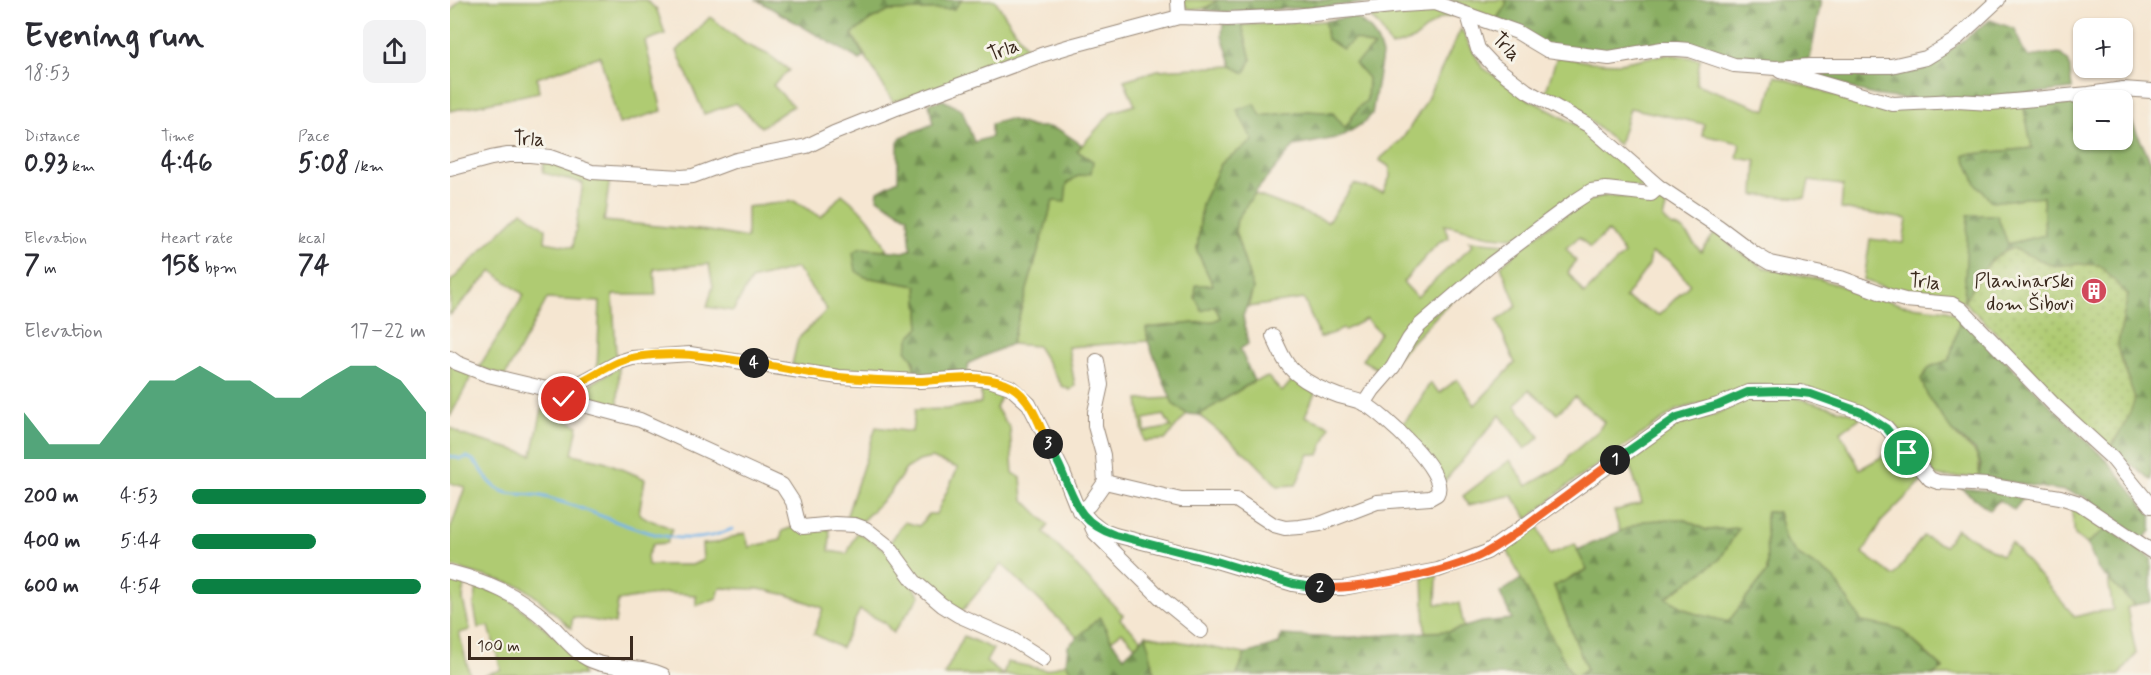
<!DOCTYPE html>
<meta charset="utf-8">
<style>
:root{--surface:#fff;--page:#f2f2f3;--text:#2b2b33;--muted:#7c7c81;--accent:#0b8043}
body{margin:0;font-family:Mynerve,sans-serif;background:var(--page);color:var(--text);height:100vh;display:flex;flex-direction:column;font-size:22px;white-space:nowrap}
*{box-sizing:border-box;margin:0}
p{font-size:20px;color:var(--muted)}
.icon{flex:none;width:33px;height:33px;fill:none;stroke:currentColor;stroke-width:2;stroke-linecap:round;stroke-linejoin:round}
.map{position:relative;flex:1;overflow:hidden}
.drawer{display:flex;flex-direction:column;background:var(--surface);width:450px}
.drawer>*{flex:none}
.fabs{position:absolute;left:1623px;top:18px;display:grid;gap:12px}
.fabs a{display:grid;place-items:center;width:60px;height:60px;border-radius:12px;background:var(--surface);box-shadow:0 2px 4px #0004;font-size:30px}
.scale{position:absolute;left:18px;bottom:15px;width:165px;box-sizing:border-box;padding-left:6px;border:3px solid #3b2a1e;border-top:0;font-size:16px;line-height:21px;white-space:nowrap;color:#3b2a1e;-webkit-text-stroke:4px #f7f3e8;paint-order:stroke}
.pin{position:absolute;display:grid;place-items:center;width:51px;height:51px;color:#fff;margin:-26px;border:3px solid #fff;border-radius:50%;box-shadow:0 2px 6px #0007}
.km{position:absolute;width:30px;height:30px;margin:-15px;border-radius:50%;background:#222;color:#fff;font-size:16px;line-height:30px;text-align:center}
.round{display:grid;place-items:center;flex:none;width:63px;height:63px;border-radius:12px;background:var(--page)}
.headline{display:flex;align-items:center;justify-content:space-between;height:102px;padding:0 24px}
h1{font-size:33px;font-weight:800;line-height:45px}
.metrics{display:grid;grid-template-columns:repeat(3,1fr);gap:9px;height:102px;padding:6px 24px}
.metrics div{display:grid;align-content:center}
.metrics b{font-size:26px;font-weight:800}
.metrics small{font-size:16px;font-weight:400}
.metrics p{font-size:16px}
.chart{height:168px;padding:12px 24px}
.chart p{display:flex;justify-content:space-between}
.chart svg{width:100%;height:108px;margin-top:6px;fill:var(--accent);opacity:.7}
ul{padding:0 24px;list-style:none;font-size:20px}
li{display:grid;grid-template-columns:96px 72px 1fr;align-items:center;height:45px}
li i{height:15px;border-radius:8px;background:var(--accent)}
main{display:flex;flex:1;min-height:0}
.map>svg:first-child{display:block}
.grass{fill:#afcb72;stroke:#757a48;stroke-width:1.5;fill-rule:evenodd}
.forest{fill:url(#forest-firs);stroke:#636c41;stroke-width:1.5}
.park{fill:url(#park-dots);stroke:#757a48;stroke-width:1.5}
.lines{fill:none;stroke-linecap:round;stroke-linejoin:round}
.stream{stroke:#76b5e9;stroke-width:3}
.street-casing{stroke:#988878;stroke-width:16}
.street{stroke:#fff;stroke-width:14}
.split-1-casing{stroke:#fff;stroke-width:12}
.split-2-casing{stroke:#fff;stroke-width:12}
.split-3-casing{stroke:#fff;stroke-width:12}
.split-4-casing{stroke:#fff;stroke-width:12}
.split-5-casing{stroke:#fff;stroke-width:12}
.split-1{stroke:#22a559;stroke-width:8}
.split-2{stroke:#f0652b;stroke-width:8}
.split-3{stroke:#22a559;stroke-width:8}
.split-4{stroke:#f5b400;stroke-width:8}
.split-5{stroke:#f5b400;stroke-width:8}
.labels{text-anchor:middle;stroke-width:6;stroke-linejoin:round;paint-order:stroke}
.street-label{font-size:20px;fill:#3b2a1e;stroke:#f7f3e8}
.poi-label{font-size:20px;fill:#3b2a1e;stroke:#f7f3e8;text-anchor:end}
</style>
<main>
<section class="drawer">
<div class="headline"><div><h1>Evening run</h1><p>18:53</p></div><a class="round"><svg class="icon" aria-label="share" viewBox="0 0 24 24"><path d="M12 15V3M7 8l5-5 5 5M5 13v7h14v-7"/></svg></a></div>
<div class="metrics">
<div><p>Distance</p><b>0.93<small> km</small></b></div>
<div><p>Time</p><b>4:46</b></div>
<div><p>Pace</p><b>5:08<small> /km</small></b></div>
</div>
<div class="metrics">
<div><p>Elevation</p><b>7<small> m</small></b></div>
<div><p>Heart rate</p><b>158<small> bpm</small></b></div>
<div><p>kcal</p><b>74</b></div>
</div>
<div class="chart"><p><span>Elevation</span>17–22 m</p>
<svg viewBox="0 0 160 44" preserveAspectRatio="none"><path d="M0 44V25L10 38L20 38L30 38L40 25L50 12L60 12L70 6L80 12L90 12L100 19L110 19L120 12L130 6L140 6L150 12L160 25V44z"/></svg>
</div>
<ul>
<li><b>200 m</b>4:53<i style="width:100%"></i></li>
<li><b>400 m</b>5:44<i style="width:53%"></i></li>
<li><b>600 m</b>4:54<i style="width:98%"></i></li>
</ul>
</section>
<div class="map">
<svg width="1701" height="675" viewBox="0 0 1701 675">
<defs>
<pattern id="forest-firs" width="22" height="20" patternUnits="userSpaceOnUse" patternTransform="scale(1.5)"><rect width="22" height="20" fill="#8baf64"/><path d="M5 1l3.5 6h-7zM16 11l3.5 6h-7z" fill="#738f52"/></pattern>
<pattern id="park-dots" width="8" height="8" patternUnits="userSpaceOnUse" patternTransform="scale(1.5)"><rect width="8" height="8" fill="#afcb72"/><path d="M2 2h.1M6 6h.1" fill="none" stroke="#97ae62" stroke-width="1.8" stroke-linecap="round"/></pattern>
</defs>
<rect width="100%" height="100%" fill="#f7f3e8"/>
<filter id="ink" filterUnits="userSpaceOnUse"><feTurbulence type="fractalNoise" baseFrequency=".0167" numOctaves="2"/><feDisplacementMap in="SourceGraphic" scale="12" xChannelSelector="R" yChannelSelector="G"/><feConvolveMatrix kernelMatrix="1 2 1 2 8 2 1 2 1" color-interpolation-filters="sRGB"/></filter>
<filter id="wash" filterUnits="userSpaceOnUse"><feTurbulence type="fractalNoise" baseFrequency=".008" numOctaves="4" result="noise"/><feDisplacementMap in="SourceGraphic" scale="24" xChannelSelector="R" yChannelSelector="G"/><feGaussianBlur stdDeviation="1.35" result="paint"/><feColorMatrix in="noise" values="0 0 0 0 0 0 0 0 0 0 0 0 0 0 0 0 0 1.4 0 .05"/><feComposite in="paint" operator="in"/></filter>
<g filter="url(#wash)">
<rect width="100%" height="100%" fill="#f5e6d1"/>
<g class="grass">
<path d="M10,0H196L207,10L215,34L195,41L212,111L169,124L150,56L87,78L89,92L0,111V12Z"/>
<path d="M512,0H545L578,50L547,62L507,82L443,102L402,34L421,20L439,11L504,9Z"/>
<path d="M733,0H767C757,8 749,13 736,7Z"/>
<path d="M1000,0H1055L1057,3L1046,20Z"/>
<path d="M988,9L1004,15L989,19L963,40L941,47L929,26L919,16L920,13Z"/>
<path d="M260,17L295,44L319,55L339,70L323,85L343,106L311,127L286,103L254,114L227,51Z"/>
<path d="M875,21L877,39H905L924,47L919,78L917,100L909,107L895,128L859,111L811,116L803,141L772,162L752,204L747,251L763,285L765,306L771,318L764,321L696,328L698,341L618,347L625,386L620,390L612,386L587,346L561,344L603,200L617,184L626,177L627,151L662,112L685,105L674,80L708,70L782,66L795,73L801,60L792,25Z"/>
<path d="M1011,29L1032,67L1075,97L1136,130L1147,143L1199,185L1200,189L1151,183L1072,235C1044,242 1021,229 994,225L999,238L989,242L953,282L967,297L1023,245L1019,241L1056,244L1059,246L1040,260L933,372L912,360L930,333L916,319L895,330L893,329L870,338L854,299L798,307L803,289L785,231L787,219L804,194L878,222L904,184L933,192L940,177V167L929,160L953,138L973,107Z"/>
<path d="M1216,54L1250,59L1246,84L1316,110L1325,76L1407,102L1443,107L1573,104L1583,148L1515,155L1593,195L1595,235L1558,244L1519,215L1514,302L1451,294L1414,280L1420,239L1453,243L1457,219L1391,209L1393,185L1359,181L1355,198L1304,195L1306,161L1287,158L1290,143L1252,135L1254,124L1180,108L1169,145L1128,111L1095,94L1107,56L1139,62L1170,63Z"/>
<path d="M94,160L160,178L154,221L259,231L297,238V207L344,201L371,217L392,194C418,215 423,221 437,250L410,248L415,277L467,286L470,327L460,337L465,377L385,372L342,365L348,339L377,310L347,268L301,280L283,311L257,307L263,286L259,264L204,269L206,295H163L166,355L147,370L150,302L97,299L55,376L29,367L74,295L42,271L0,315V282L72,211L96,229L95,242L123,247L133,183L93,173Z"/>
<path d="M1152,196L1201,198L1210,196L1218,201L1213,218L1221,226L1233,230L1251,252L1267,230L1282,247L1313,267L1369,279L1452,305L1497,310L1511,317L1499,360L1480,367C1485,380 1495,422 1502,431C1516,449 1534,448 1528,477H1493L1485,475L1435,420L1379,393L1352,387L1300,385L1270,398L1227,410L1117,486L1078,519L1062,495L1019,505L1013,496L1060,460L1077,486L1115,464L1119,456L1148,431L1154,422L1125,397L1107,413L1079,390L1065,405L1090,437L1075,449L1050,415L993,483L950,427L964,410L980,383L990,393L1007,379L1025,405L1065,363L1047,321L1067,306L1051,266C1078,242 1118,207 1152,196ZM1158,231L1174,254L1134,294L1118,272L1126,261L1116,248L1129,237L1140,248ZM1201,253L1219,260L1240,284L1209,315L1175,298L1199,265Z"/>
<path d="M0,364L22,375L0,417Z"/>
<path d="M169,367L168,407L117,396V393L130,391Z"/>
<path d="M818,377L832,392L844,378L865,393L855,416L880,426L869,455L859,454L846,485L828,486L801,458L749,415L804,381Z"/>
<path d="M531,383L554,391L546,408L560,428L563,473L571,478L573,499L599,525L594,532L673,615L670,619L692,640L685,646L672,632L661,640L650,618L628,638L552,564L512,611L484,594L439,544L454,522L469,526L479,514H486L508,468L481,458L469,461L456,469L439,494L412,521L396,518L426,427L462,432L465,410L497,409L531,403Z"/>
<path d="M1336,395L1413,416L1390,432L1410,469L1448,448L1473,480L1432,521L1413,553L1444,576L1473,536L1495,546L1506,529L1551,555L1561,543L1625,617L1643,612L1663,610L1658,579L1684,605L1677,608L1686,654L1669,675H1482L1493,668L1450,629L1412,623L1384,578L1348,555L1335,540L1328,512H1316L1317,572L1278,622L1243,613L1216,598L1270,559L1289,528L1256,530L1233,519L1194,521L1170,532L1164,511L1192,503L1177,457L1227,421L1263,415L1299,398Z"/>
<path d="M95,396L115,406L110,417L128,426L122,454L154,461L195,479L189,513C200,523 210,522 222,529L217,543L203,544L197,556L198,565H242L253,560L252,544L265,543L295,533L299,547L331,540L332,531L346,526L379,529L380,536L379,551L397,554L407,532L435,549L470,596L443,633L434,622L410,610L391,648L364,634L373,608L338,595L309,589L270,588L267,598L246,606V595L216,593L168,601L165,624L123,617L121,628L91,601L73,587L0,566V530L15,487L0,483V427L12,435L82,455Z"/>
<path d="M721,398L723,404L737,414L715,440L694,441L688,400ZM714,415L721,427L695,432L694,419Z"/>
<path d="M1621,506L1632,510L1657,528L1637,544L1625,535Z"/>
<path d="M1087,523L1099,555L1125,544L1138,570L1104,586L1137,670L1128,675H1122L1079,596L1055,545Z"/>
<path d="M987,575L986,604L1009,603L1014,627L1000,631L975,632L973,577Z"/>
<path d="M0,577L14,582L13,600L20,630L9,633L20,675H0Z"/>
<path d="M27,586L54,595L136,661L132,670L133,675H33L51,670L39,626L28,628L24,606Z"/>
<path d="M696,635L795,654L787,675H705Z"/>
<path d="M514,636L543,649L536,662L553,675H494Z"/>
<path d="M557,662L596,670L616,663L623,675H553Z"/>
</g>
<g class="forest">
<path d="M307,0H512L504,9L439,11L421,20L402,34L414,57L410,60Z"/>
<path d="M767,0H947L886,6L775,12L755,10Z"/>
<path d="M1055,0H1371L1360,59L1321,65L1238,43L1170,52L1100,48L1046,20L1057,4Z"/>
<path d="M904,16L920,29L928,42L932,55L922,114L915,122L891,137L844,146L807,190L787,219L785,231L803,289L793,316L798,344L790,349L804,381L749,415L737,414L723,404L698,341L696,328L764,321L770,318L765,306L752,311L745,297L746,285H763L747,251L752,204L772,162L803,141L787,110L805,104L811,116L859,111L883,113L895,128L909,107L917,100L918,78L905,63L924,47L905,39L893,49L877,39L875,21Z"/>
<path d="M1540,20L1565,29L1573,50L1579,57L1609,53L1619,62L1622,89C1559,96 1486,106 1424,95C1406,91 1388,83 1371,76L1373,71L1420,75L1462,72L1477,68Z"/>
<path d="M773,24L792,25L801,60L795,73L782,66L772,36Z"/>
<path d="M1668,94L1671,100H1634V140H1672L1673,104L1701,162V480L1660,448L1677,420L1685,399L1667,347L1678,295L1626,264L1604,266L1562,248L1544,258L1514,302L1518,215H1547L1558,244L1595,235L1593,196L1542,202L1526,184L1514,155L1582,148L1573,104Z"/>
<path d="M493,100L512,110L524,142L541,137V124L559,119L583,127H598L611,131L632,145L627,151L643,161L641,173L626,177L617,184L615,202L603,201L561,344L519,363L517,373L465,377L464,360L456,350L460,337L470,327L467,286L415,277L406,271L403,253L410,248L454,252L461,249L458,217L427,198L428,191L448,180V142L451,137L483,124L479,103Z"/>
<path d="M1511,317L1657,461L1701,515V531L1693,539L1633,496L1615,491L1528,477L1531,465L1525,450L1501,430L1476,393L1471,379L1480,367L1499,360Z"/>
<path d="M1511,488L1576,495L1564,510L1549,500L1540,510Z"/>
<path d="M1316,512H1328L1335,540L1348,555L1384,578L1412,622L1450,629L1493,669L1482,675H1128L1137,670L1104,586L1137,570L1127,550L1194,521L1233,519L1256,530L1289,528L1270,559L1216,598L1243,613L1278,622L1317,572Z"/>
<path d="M1657,528L1701,558V602L1684,605L1648,569L1637,544Z"/>
<path d="M1071,579L1122,675H787L795,654L829,644L831,635L887,638L1000,631L1032,622L1062,619L1050,593Z"/>
<path d="M650,617L661,640L674,657L696,635L705,675H623L616,663L618,646Z"/>
</g>
<path class="park" d="M1562,248L1604,266L1626,264L1649,265L1678,295L1667,347L1685,399L1677,420L1660,448L1599,392L1563,349L1514,302C1526,283 1538,255 1562,248Z"/>
<g class="lines">
<path class="stream" d="M0,456L11,459L17,457C34,464 33,482 52,491C62,496 72,493 83,495C90,495 99,498 105,500C162,515 222,557 282,529"/>
</g>
</g>
<g filter="url(#ink)">
<g class="lines">
<g class="street-casing">
<g id="street">
<path d="M728,0L729,17"/>
<path d="M1018,15L1028,49L1043,65L1077,91L1138,125L1209,187L1269,227L1305,254L1320,263L1391,278L1440,296L1455,300L1502,304L1511,309L1604,405L1662,458L1701,506"/>
<path d="M1330,71L1443,104L1507,101L1541,103L1639,94L1673,89L1701,91"/>
<path d="M0,169L41,158L58,155H80L100,157L142,172L232,177L243,176L286,160L357,146L384,133L444,109L591,55L624,45L729,17L777,19L844,16L952,5L985,3L1067,32L1097,50L1159,58L1212,49H1227L1240,50L1284,65L1326,68L1360,66H1441L1476,58L1504,41L1548,0"/>
<path d="M0,358L7,363L38,375L105,391L119,389L169,362L182,358L240,354L389,377L470,381L522,378L539,380L560,387L579,404L613,472L626,505L641,522L651,530L665,535L766,561L843,584L870,588H893L988,570L1037,552L1227,417L1268,405L1298,392H1351L1411,412L1436,427L1480,479L1488,482L1537,485L1610,497L1629,503L1701,551"/>
<path d="M647,361L651,385L645,412V426L653,455L655,482"/>
<path d="M105,391L111,397L122,402L190,420L332,485L343,502L348,523L353,527L385,524L405,525L416,529L439,547L464,581L492,605L508,615L560,638L593,659"/>
<path d="M914,404L923,390L943,367L959,339L969,326L1041,264L1124,202L1141,191L1156,189L1201,194L1209,187"/>
<path d="M629,511L639,505L655,482L731,500H786L824,525L835,528L850,527L870,524L927,502L980,498L987,494C999,472 933,415 915,404C908,400 897,398 889,396C875,391 859,384 848,375C835,366 830,350 823,336"/>
<path d="M642,527L645,533L713,600L751,631"/>
<path d="M0,572C38,582 67,594 97,621C109,632 119,646 133,656C157,672 188,663 213,675"/>
</g>
</g>
<use href="#street" class="street"/>
</g>
</g>
<g class="lines" filter="url(#ink)">
<g class="split-1-casing">
<path id="split-1" d="M1165,460L1227,417L1268,405L1298,392L1333,391L1361,394L1411,412L1436,428L1457,453"/>
</g>
<g class="split-2-casing">
<path id="split-2" d="M870,588C912,589 998,573 1035,553C1053,543 1071,530 1088,517C1114,498 1139,479 1165,460"/>
</g>
<g class="split-3-casing">
<path id="split-3" d="M598,444C603,454 609,463 613,474C626,504 630,523 665,535L766,561L843,584L870,588"/>
</g>
<g class="split-4-casing">
<path id="split-4" d="M304,363C332,367 360,375 389,377C416,380 445,381 472,381C501,380 535,372 562,387C582,399 589,425 598,444"/>
</g>
<g class="split-5-casing">
<path id="split-5" d="M114,399L105,391C130,387 146,372 169,362C206,347 265,357 304,363"/>
</g>
<use href="#split-1" class="split-1"/>
<use href="#split-2" class="split-2"/>
<use href="#split-3" class="split-3"/>
<use href="#split-4" class="split-4"/>
<use href="#split-5" class="split-5"/>
</g>
<defs>
<g id="building-disc" transform="scale(1.35)"><circle r="9.5" fill="#d1495b" stroke="#f7f3e8"/><path d="M-4-6H4V6H1V3H-1V6H-4ZM-2.5-4.3h1.7v1.8h-1.7ZM.8-4.3h1.7v1.8H.8ZM-2.5-1h1.7V.8h-1.7ZM.8-1h1.7V.8H.8Z" fill="#fff"/></g>
</defs>
<g fill-rule="evenodd">
<use href="#building-disc" x="1644" y="291"/>
</g>
<g class="labels">
<g class="street-label">
<text transform="translate(1057 46) rotate(47)" y="7">Trla</text>
<text transform="translate(553 49) rotate(-20)" y="7">Trla</text>
<text transform="translate(79 138) rotate(3)" y="7">Trla</text>
<text transform="translate(1475 281) rotate(6)" y="7">Trla</text>
</g>
<g class="poi-label">
<text x="1624" y="287">Planinarski<tspan x="1624" dy="23">dom Šibovi</tspan></text>
</g>
</g>
</svg>
<div class="fabs">
<a>+</a>
<a>−</a>
</div>
<div class="scale">100 m</div>
<div class="pin" style="left:1457px;top:453px;background:#1e9e55"><svg class="icon" aria-label="arrive" viewBox="0 0 24 24"><path d="M6 21V4h12l-3 4 3 4H6"/></svg></div>
<div class="pin" style="left:114px;top:399px;background:#d93025"><svg class="icon" aria-label="check" viewBox="0 0 24 24"><path d="M5 12l5 5 9-10"/></svg></div>
<b class="km" style="left:1165px;top:460px">1</b>
<b class="km" style="left:870px;top:588px">2</b>
<b class="km" style="left:598px;top:444px">3</b>
<b class="km" style="left:304px;top:363px">4</b>
</div>
</main>
